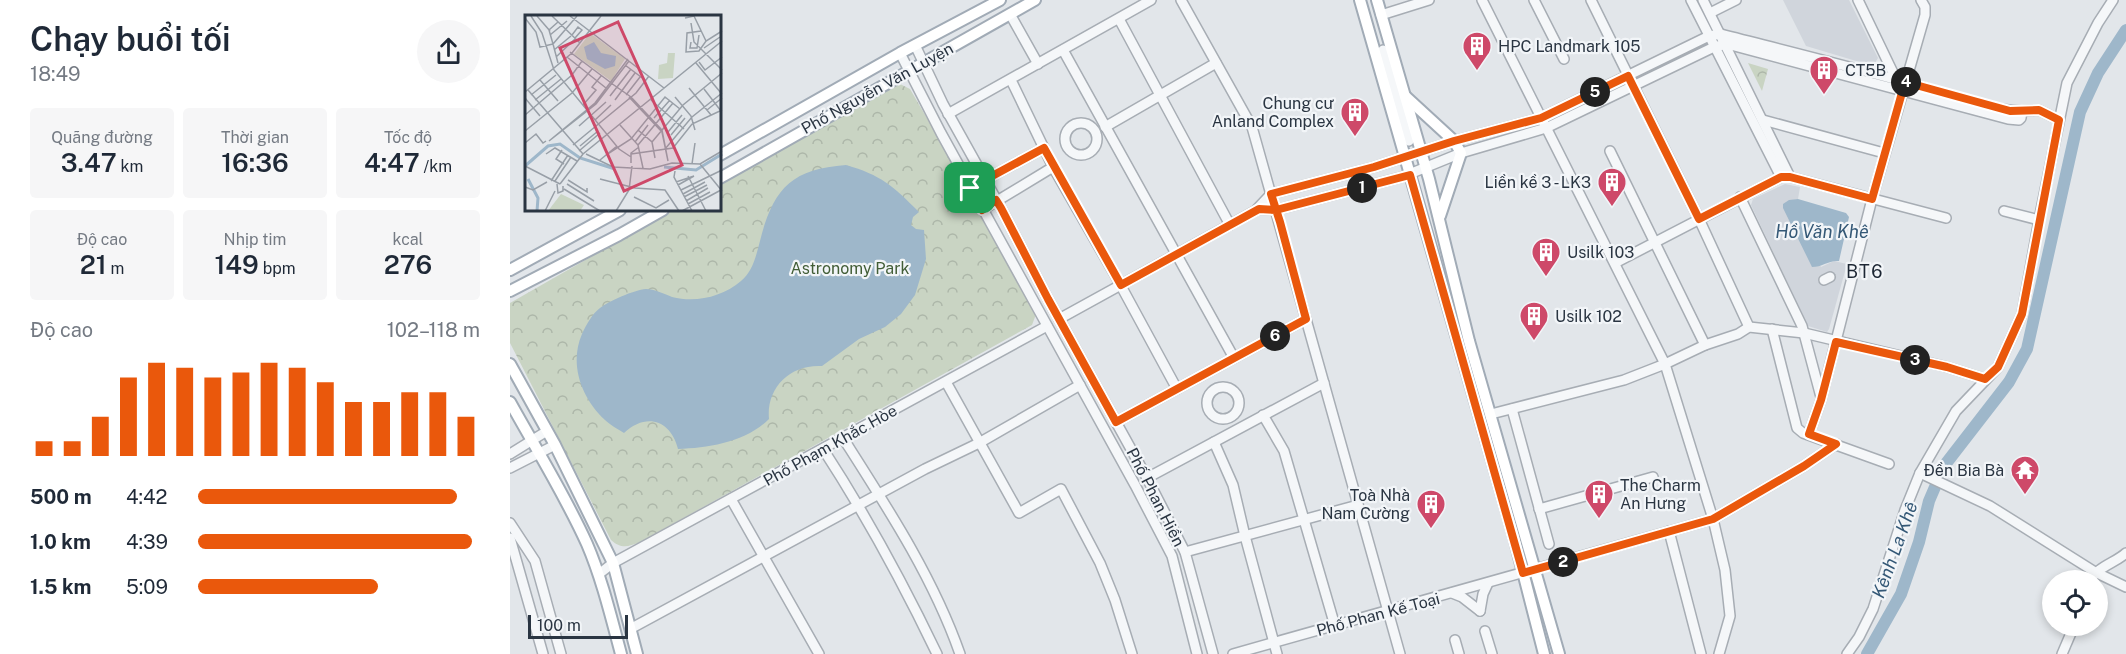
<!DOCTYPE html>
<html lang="vi">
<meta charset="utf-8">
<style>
:root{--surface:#fff;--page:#f6f6f7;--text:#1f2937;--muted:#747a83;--accent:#ea580c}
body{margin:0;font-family:"Public Sans",sans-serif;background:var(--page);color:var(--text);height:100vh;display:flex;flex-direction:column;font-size:22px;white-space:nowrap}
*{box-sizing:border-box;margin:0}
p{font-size:20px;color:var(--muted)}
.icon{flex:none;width:33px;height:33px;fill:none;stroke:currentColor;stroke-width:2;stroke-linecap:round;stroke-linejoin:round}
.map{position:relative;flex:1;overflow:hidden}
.side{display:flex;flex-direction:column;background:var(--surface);width:510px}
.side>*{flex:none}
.fabs{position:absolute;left:1532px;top:570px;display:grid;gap:12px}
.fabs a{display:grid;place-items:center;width:66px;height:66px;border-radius:50%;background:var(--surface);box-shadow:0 3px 9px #0003;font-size:30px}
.scale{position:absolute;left:18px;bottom:15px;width:100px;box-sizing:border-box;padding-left:6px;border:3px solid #2a3542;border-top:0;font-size:16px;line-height:21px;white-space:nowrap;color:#2a3542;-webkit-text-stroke:4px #f2f5f8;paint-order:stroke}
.pin{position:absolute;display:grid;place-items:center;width:51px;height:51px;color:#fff;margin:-26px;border-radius:12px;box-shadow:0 3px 9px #0006}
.km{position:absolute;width:30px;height:30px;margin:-15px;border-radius:50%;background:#222;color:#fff;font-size:16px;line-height:30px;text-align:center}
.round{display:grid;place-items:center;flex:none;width:63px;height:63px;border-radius:32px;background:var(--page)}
.overview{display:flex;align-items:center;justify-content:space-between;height:102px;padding:0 30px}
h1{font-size:33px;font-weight:600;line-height:45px}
.figures{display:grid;grid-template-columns:repeat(3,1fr);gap:9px;height:102px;padding:6px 30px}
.figures div{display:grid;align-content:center;border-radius:6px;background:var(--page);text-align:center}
.figures b{font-size:26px;font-weight:600}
.figures small{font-size:16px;font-weight:400}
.figures p{font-size:16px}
.chart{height:168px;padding:12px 30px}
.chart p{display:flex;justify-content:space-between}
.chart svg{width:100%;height:108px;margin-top:6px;stroke:var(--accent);stroke-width:6}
ul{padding:0 30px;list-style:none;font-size:20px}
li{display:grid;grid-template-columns:96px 72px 1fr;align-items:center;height:45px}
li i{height:15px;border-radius:8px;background:var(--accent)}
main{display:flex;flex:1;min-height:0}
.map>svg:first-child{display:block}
.built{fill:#d0d5dc}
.forest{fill:url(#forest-crowns)}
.water{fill:#9eb7ca}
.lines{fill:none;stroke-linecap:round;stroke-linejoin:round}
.river{stroke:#9eb7ca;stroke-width:12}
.minor-casing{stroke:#a7adb4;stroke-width:12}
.major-casing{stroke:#a1abb6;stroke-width:14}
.minor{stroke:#f5f7f9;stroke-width:9}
.major{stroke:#fff;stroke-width:10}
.route-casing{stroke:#fff;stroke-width:12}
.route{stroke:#ea580c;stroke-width:8}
.labels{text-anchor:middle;stroke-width:4.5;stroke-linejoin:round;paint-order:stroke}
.poi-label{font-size:16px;fill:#2a3542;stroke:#f2f5f8;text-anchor:start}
.street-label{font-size:16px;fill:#2a3542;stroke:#f2f5f8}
.park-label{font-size:16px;fill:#425e37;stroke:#f2f5f8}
.water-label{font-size:18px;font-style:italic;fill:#345876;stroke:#f2f5f8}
.neighbourhood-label{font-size:18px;letter-spacing:1.5px;fill:#1c2633;stroke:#f2f5f8}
.inset-river{fill:none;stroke:#9eb7ca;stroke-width:3}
.inset-road{fill:none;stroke:#989fa7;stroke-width:1.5}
.view{fill:#ce4969;fill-opacity:0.15;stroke:#ce4969;stroke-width:3}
.inset-edge{fill:none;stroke:#2a3542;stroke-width:3}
</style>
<main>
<section class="side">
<div class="overview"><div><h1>Chạy buổi tối</h1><p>18:49</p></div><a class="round"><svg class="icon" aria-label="share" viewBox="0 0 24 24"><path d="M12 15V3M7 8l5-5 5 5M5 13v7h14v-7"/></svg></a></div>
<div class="figures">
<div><p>Quãng đường</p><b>3.47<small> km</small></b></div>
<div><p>Thời gian</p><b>16:36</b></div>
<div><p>Tốc độ</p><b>4:47<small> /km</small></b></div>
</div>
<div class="figures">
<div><p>Độ cao</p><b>21<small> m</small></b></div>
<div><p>Nhịp tim</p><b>149<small> bpm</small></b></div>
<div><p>kcal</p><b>276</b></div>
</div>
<div class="chart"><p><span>Độ cao</span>102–118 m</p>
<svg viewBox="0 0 160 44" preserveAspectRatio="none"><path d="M5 44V38M15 44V38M25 44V28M35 44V12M45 44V6M55 44V8M65 44V12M75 44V10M85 44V6M95 44V8M105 44V14M115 44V22M125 44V22M135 44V18M145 44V18M155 44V28"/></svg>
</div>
<ul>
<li><b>500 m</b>4:42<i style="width:92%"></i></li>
<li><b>1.0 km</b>4:39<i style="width:97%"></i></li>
<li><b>1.5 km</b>5:09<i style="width:64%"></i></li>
</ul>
</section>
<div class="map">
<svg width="1616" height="654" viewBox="0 0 1616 654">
<defs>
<pattern id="forest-crowns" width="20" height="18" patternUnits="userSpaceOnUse" patternTransform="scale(1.5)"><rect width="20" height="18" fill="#c9d4c3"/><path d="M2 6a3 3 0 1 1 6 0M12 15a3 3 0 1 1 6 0" fill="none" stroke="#adb7a9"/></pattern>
</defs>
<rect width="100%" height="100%" fill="#e2e6ea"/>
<g class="built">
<path d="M1273,0H1339L1368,58L1363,66L1296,46Z"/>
<path d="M1275,184L1290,187L1288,199L1276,202L1311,267L1324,261L1337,264L1319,329L1317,332L1298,326L1241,205L1243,199Z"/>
</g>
<g class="forest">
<path d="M1238,63L1258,69L1252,91Z"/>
<path d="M390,84L400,89L528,309L522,325L130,542C118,547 111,549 101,540L0,343V303L163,210H210V183L383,85Z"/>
</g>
<g class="water">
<path d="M336,165C371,175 383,186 409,212L403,217L401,225L406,229L414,230L416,259L405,295L391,314L375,327L349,339L312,366C280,364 256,388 259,419C236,442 199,448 168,449C161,420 136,412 114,433C108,429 100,425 95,420C71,398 59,364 72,334C76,325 82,314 90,308C99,301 124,290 136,289C144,289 155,294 162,297C186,303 212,297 231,281C243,271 246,256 250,241C263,189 281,169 336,165Z"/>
<path d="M1288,199L1336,213L1339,217L1329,261C1319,260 1312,267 1302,267L1273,208V204L1279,200Z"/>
</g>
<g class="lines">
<path class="river" d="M1357,654L1391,594L1409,542L1419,501L1434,466L1499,382L1517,349L1570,112L1588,73L1616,30"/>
<g class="minor-casing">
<g id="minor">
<path d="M671,0L742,127L890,654"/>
<path d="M972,0L1155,364L1203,519L1215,570L1220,616L1209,654"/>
<path d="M1024,0L1054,59"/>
<path d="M1081,0L1189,219L1239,327"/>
<path d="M1181,0L1271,177"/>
<path d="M1193,0L1280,177"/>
<path d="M1348,0L1387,81"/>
<path d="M1200,13L1226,0"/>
<path d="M500,14L528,64"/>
<path d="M871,15L919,0"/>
<path d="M609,19L720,225"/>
<path d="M405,45L433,104L491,208L538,299L637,478L675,552L703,654"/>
<path d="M553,50L724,358"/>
<path d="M873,50L899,141"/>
<path d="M390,53L431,133L625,485L662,556L687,654"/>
<path d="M501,80L543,167L604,273L667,389"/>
<path d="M1512,111L1529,110L1549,120"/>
<path d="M438,114L641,0"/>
<path d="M1253,120L1374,153"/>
<circle cx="571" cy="139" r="16"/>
<path d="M595,127L706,63"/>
<path d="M1100,151L1195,345"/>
<path d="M460,188L534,148"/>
<path d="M1230,197L1292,326L1311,397"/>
<path d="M472,210L543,167"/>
<path d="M1494,211L1529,220"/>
<path d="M1105,263L1271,177H1280L1436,218"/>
<path d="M1314,280L1320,277"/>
<path d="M549,319L745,211L761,194L864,167L944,141L1031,118L1199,36L1211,34C1273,50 1334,65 1395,82C1433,92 1472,110 1512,111L1511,118L1509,120L1498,119L1217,44L1204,47L1036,128L951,153L892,177L766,210L749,209"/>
<path d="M1262,329L1287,428L1293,433L1379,464"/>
<path d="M436,382L509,513L551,489L590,563L605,600L622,654"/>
<circle cx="713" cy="403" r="16"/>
<path d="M1002,409L1039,544"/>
<path d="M981,414L1114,380L1155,364L1195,345L1228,334L1239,327L1294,333L1437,367L1475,379"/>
<path d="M753,415L774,451L825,626"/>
<path d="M606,422L796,319"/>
<path d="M1299,434L1311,400L1362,199L1415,15V7L1411,0"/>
<path d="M333,438C377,507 423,577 450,654"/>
<path d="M704,442L723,485L735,536L767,654"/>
<path d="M313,449C356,515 393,583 427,654"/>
<path d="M0,454L37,431"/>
<path d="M0,468L45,445"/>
<path d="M1410,473L1480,506L1585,572L1616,587"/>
<path d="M637,478L814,383"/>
<path d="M221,499L309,654"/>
<path d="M1029,509L1143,477"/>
<path d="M0,523L25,561L51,654"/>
<path d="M1159,531L1191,654"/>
<path d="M0,538L33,654"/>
<path d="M675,552L848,505"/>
<path d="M89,574L103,563L537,326"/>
<path d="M1581,580C1587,567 1605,563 1616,553"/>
<path d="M942,593L952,597L970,611"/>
<path d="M970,611L973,594L978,583"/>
<path d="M120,629L415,469L469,443L570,385"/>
<path d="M975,631L982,654"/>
<path d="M945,640L949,654"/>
<path d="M723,654L1203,519L1294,466L1326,444"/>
<path d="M1337,654L1349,637L1363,609L1395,510L1410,473L1446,411L1488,367L1512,314L1529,220L1557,83L1588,23L1603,0"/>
<path d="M1552,654L1564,626"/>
</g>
</g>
<g class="major-casing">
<g id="major">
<path d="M850,0L1004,537L1034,654"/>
<path d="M867,0L919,179L959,341L1049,654"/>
<path d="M895,96L944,141L951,153L930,216"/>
<path d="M210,155L390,53L490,0"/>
<path d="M210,178L525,0"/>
<path d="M0,270L110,210"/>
<path d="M0,291L109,235L153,210"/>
<path d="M0,364L45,445L103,563L127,654"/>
<path d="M0,402C26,449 55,495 77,544C92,579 101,617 111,654"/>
</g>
</g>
<use href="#minor" class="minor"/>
<use href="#major" class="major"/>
</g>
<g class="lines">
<g class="route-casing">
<path id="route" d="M460,188L534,148L611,285L749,209L766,210L900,175L1013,573L1203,519L1294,466L1326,444L1299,434L1311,400L1326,342L1437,367L1475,379L1488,367L1512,314L1549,120L1529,110L1500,111L1395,82L1362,199L1280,177H1271L1189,219L1118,76L1031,118L944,141L864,167L761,194L770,222L796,319L606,422L538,299L491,208L486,200L472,210L460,188"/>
</g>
<use href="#route" class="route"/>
</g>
<defs>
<g id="building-pin" transform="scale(1.5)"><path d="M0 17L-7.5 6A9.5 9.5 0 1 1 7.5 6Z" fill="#ce4969" stroke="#f2f5f8"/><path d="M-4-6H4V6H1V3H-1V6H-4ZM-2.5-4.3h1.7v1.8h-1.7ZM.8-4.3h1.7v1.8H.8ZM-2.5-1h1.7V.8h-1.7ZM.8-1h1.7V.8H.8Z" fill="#fff"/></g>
<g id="temple-pin" transform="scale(1.5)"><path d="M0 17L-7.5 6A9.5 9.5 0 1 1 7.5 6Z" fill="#ce4969" stroke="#f2f5f8"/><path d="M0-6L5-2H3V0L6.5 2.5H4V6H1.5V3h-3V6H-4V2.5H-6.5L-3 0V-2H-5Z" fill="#fff"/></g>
</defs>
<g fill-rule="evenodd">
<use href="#building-pin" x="967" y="46"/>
<use href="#building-pin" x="1314" y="70"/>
<use href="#building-pin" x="845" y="112"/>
<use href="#building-pin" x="1102" y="182"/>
<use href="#building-pin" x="1036" y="252"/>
<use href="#building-pin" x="1024" y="316"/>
<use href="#temple-pin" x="1515" y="470"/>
<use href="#building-pin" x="1089" y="494"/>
<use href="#building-pin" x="921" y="504"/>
</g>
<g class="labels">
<g class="poi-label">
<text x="988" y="52">HPC Landmark 105</text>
<text x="1335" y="76">CT5B</text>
<text x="824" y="109" text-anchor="end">Chung cư<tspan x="824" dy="18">Anland Complex</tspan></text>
<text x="1081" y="188" text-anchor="end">Liền kề 3 - LK3</text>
<text x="1057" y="258">Usilk 103</text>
<text x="1045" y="322">Usilk 102</text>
<text x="1494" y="476" text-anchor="end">Đền Bia Bà</text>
<text x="1110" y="491">The Charm<tspan x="1110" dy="18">An Hưng</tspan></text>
<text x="900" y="501" text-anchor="end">Toà Nhà<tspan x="900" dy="18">Nam Cường</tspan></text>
</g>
<g class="street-label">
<text transform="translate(367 88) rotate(-29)" y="6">Phố Nguyễn Văn Luyện</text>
<text transform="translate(320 445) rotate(-29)" y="6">Phố Phạm Khắc Hòe</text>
<text transform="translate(646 497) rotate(63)" y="6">Phố Phan Hiền</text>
<text transform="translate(868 614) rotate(-15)" y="6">Phố Phan Kế Toại</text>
</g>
<g class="park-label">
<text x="340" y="274">Astronomy Park</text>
</g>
<g class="water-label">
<text x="1312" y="238">Hồ Văn Khê</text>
<text transform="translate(1385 550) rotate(-70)" y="6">Kênh La Khê</text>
</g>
<g class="neighbourhood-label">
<text x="1355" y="278">BT6</text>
</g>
</g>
<g transform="translate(15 15)">
<rect width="196" height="196" fill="#e2e6ea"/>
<path d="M36,179L59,190L55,196H23Z" fill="#c9d4c3"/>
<path d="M65,18L100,44L86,66L49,39Z" fill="#c9d4c3"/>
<path d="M143,38H150L148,63L133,64L134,50L142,48Z" fill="#c9d4c3"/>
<path d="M69,27L76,38L91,41L90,51L80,54L62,44L59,32Z" fill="#9eb7ca"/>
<path class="inset-river" d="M0,151L23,131L35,129L55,143L90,154M139,152L171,155L197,139M3,164L13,183L12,196"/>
<path class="inset-road" d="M6,1L17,18L29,55L94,134L106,142M12,1L25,16M27,1L55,28M45,1L139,73M0,3L11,17L15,32L28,29L24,15L33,7M160,3L169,1L181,26M166,8L169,27L197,55M176,16L162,18L161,37L174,36L181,26L197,16M25,20L42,6M47,20L53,12L57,15L50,23M166,27L165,33H172L174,20M179,33L195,22M29,35L46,21M45,37L85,67M31,42L50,24M42,42L81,73M103,44L70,88L24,126L71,89L104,46M174,47L180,55L197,42M33,48L28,29L52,1M171,48L196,78M100,50L120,65M15,65L33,86M86,68L106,82L137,115L143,146L137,117L104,82M164,73L186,100M179,74L196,96M3,75L58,139M0,77L47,38L76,1M6,80L31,60M101,80L115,62M85,81L106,54M150,82L166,101L170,115M0,83L15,101M10,85L36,64M90,85L110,58M126,85L159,114M58,90L71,75L67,72L76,61M182,95L197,83M0,100L47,60L57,46M129,103L145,85M70,105L86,90M95,110L113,130L118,153M54,111L81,87M113,115L127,127L130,143M0,116L47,78L67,54M143,117L157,100M146,120L160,103M110,127L123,110M127,127L158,90L197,58M0,128L11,119L18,128L21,126M48,130L111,78L124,61M113,130L148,88M55,131L73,116M140,134L167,102L197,78M37,135L31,144L39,149M54,136L75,118M21,139L30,133L52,146M61,139L88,152L125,154L147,148L175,149L197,136M106,139L148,133L167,109L197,95M81,140L106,124L140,82L155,94M75,145L92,131M106,148V138L114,132M167,149L170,128M175,149L197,176M0,151L35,169M150,156L149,162L167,196M163,161L181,196M75,164L110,173L140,175L154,196M43,165L62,177V173M26,166L43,140M30,166L46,142M151,167L169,161M32,169L33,178L38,176V171M35,169L58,139L197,26M42,169L69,186M153,170L169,161M0,172L8,175L22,167M39,174L75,196M156,175L197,155M158,179L180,167M109,182L131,193L144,185M159,182L182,170M161,186L183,173M163,189L185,177M20,196L30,176M91,196L104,175L107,151M157,196L196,175"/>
<path class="view" d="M93,7L157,150L99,176L35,33Z"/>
<rect width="196" height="196" class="inset-edge"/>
</g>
</svg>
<div class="fabs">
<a><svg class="icon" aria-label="locate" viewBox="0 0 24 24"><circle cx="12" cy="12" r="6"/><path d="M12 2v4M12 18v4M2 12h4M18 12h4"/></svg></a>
</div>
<div class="scale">100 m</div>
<div class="pin" style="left:460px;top:188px;background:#1e9e55"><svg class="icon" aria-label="arrive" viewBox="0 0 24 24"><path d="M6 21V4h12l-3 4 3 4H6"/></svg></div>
<b class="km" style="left:852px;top:188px">1</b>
<b class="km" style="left:1053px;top:562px">2</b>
<b class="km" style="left:1405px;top:360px">3</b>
<b class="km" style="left:1396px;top:82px">4</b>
<b class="km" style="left:1085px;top:92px">5</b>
<b class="km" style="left:765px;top:336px">6</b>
</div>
</main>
